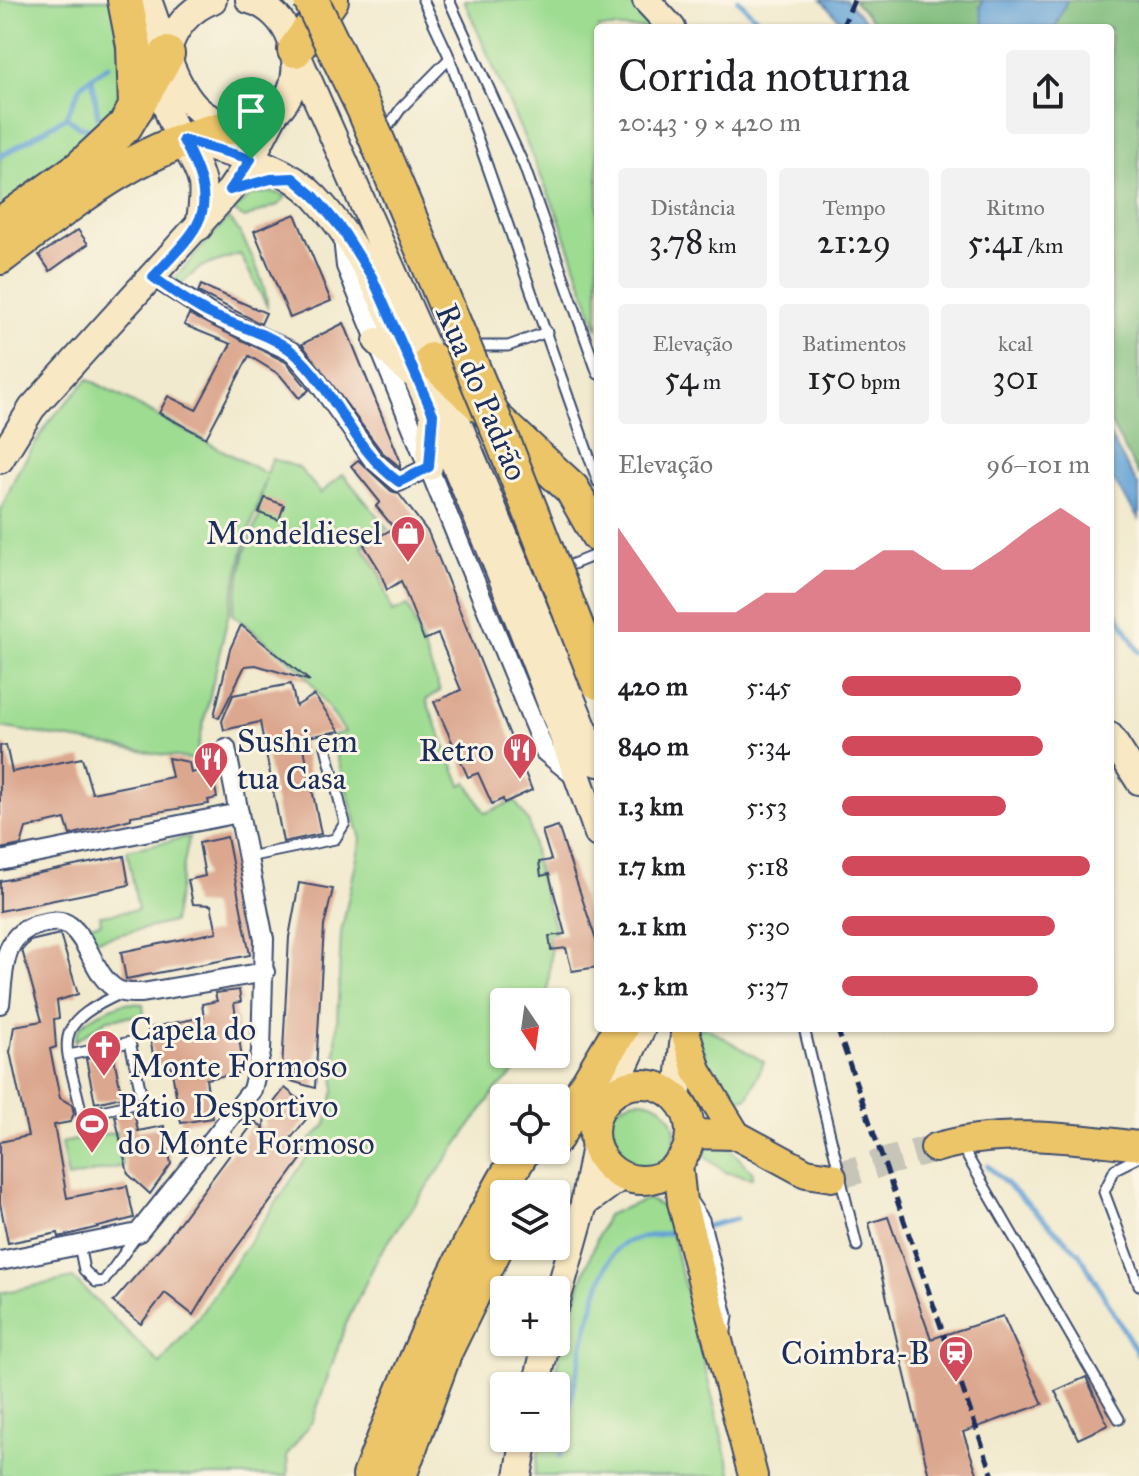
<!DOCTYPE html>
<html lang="pt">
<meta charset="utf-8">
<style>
:root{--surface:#fff;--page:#f2f2f2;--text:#202124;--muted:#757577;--accent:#d1495b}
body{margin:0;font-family:"IM FELL Great Primer",serif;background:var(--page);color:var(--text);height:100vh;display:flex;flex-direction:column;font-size:30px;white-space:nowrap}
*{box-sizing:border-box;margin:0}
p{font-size:26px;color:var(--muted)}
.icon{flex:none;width:44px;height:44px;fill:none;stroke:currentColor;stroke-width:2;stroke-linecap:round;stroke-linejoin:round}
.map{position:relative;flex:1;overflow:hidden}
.side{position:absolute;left:594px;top:24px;width:520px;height:1008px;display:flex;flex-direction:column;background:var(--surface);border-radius:8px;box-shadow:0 2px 6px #0004}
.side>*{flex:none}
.needle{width:52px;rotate:167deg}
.tools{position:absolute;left:490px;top:988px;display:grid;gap:16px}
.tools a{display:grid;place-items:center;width:80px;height:80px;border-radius:8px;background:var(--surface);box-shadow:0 2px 6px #0004;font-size:40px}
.pin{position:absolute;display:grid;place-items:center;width:68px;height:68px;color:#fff;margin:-82px -34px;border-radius:50% 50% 50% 0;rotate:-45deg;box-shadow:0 0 8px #0007}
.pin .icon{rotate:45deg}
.round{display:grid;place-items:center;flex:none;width:84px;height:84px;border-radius:8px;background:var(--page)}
.head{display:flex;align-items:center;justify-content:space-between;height:136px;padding:0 24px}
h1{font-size:44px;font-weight:600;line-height:60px}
.metrics{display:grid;grid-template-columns:repeat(3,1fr);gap:12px;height:136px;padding:8px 24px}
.metrics div{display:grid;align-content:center;border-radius:8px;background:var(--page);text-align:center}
.metrics b{font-size:34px;font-weight:600}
.metrics small{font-size:22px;font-weight:400}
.metrics p{font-size:22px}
.chart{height:224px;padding:16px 24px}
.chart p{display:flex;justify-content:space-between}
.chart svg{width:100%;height:144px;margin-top:8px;fill:var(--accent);opacity:.7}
ul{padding:0 24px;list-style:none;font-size:26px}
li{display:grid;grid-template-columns:128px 96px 1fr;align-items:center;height:60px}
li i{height:20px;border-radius:10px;background:var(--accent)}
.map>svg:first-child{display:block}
.green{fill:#9ddc91;stroke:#5c8678;stroke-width:2}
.forest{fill:#7ebc7b;stroke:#4c766c;stroke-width:2}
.water{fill:#64a2d5;stroke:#40689a;stroke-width:2}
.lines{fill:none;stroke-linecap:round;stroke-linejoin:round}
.stream{stroke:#64a2d5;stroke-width:5}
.building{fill:#dca78f}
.primary-tunnel{stroke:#c6c5b8;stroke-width:28;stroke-dasharray:28 14;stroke-linecap:butt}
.lane-casing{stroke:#3b4b6f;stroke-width:13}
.street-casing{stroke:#3b4b6f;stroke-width:22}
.secondary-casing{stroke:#3b4b6f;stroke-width:30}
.primary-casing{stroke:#3b4b6f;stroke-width:32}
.highway-casing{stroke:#3b4b6f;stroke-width:38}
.lane{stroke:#fff;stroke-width:9}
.street{stroke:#fff;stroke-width:18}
.secondary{stroke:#f8e8c3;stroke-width:26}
.primary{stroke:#edc569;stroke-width:28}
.highway{stroke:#edc569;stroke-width:34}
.rail{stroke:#1b2f5e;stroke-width:5;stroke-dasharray:12 6;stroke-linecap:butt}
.highway-bridge-casing{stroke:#3b4b6f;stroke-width:38;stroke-linecap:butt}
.highway-bridge{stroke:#edc569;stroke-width:34}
.route-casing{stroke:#fff;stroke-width:16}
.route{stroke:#1a73e8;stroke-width:10}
.labels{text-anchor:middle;stroke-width:6;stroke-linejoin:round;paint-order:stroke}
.street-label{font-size:32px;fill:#1b2f5e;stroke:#fcf5e5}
.poi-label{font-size:32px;fill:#1b2f5e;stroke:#fcf5e5;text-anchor:end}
</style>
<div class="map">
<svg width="1139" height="1476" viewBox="0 0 1139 1476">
<rect width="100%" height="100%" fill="#fcf5e5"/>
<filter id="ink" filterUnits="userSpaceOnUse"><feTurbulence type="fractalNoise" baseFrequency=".0125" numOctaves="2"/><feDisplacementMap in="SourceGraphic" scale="16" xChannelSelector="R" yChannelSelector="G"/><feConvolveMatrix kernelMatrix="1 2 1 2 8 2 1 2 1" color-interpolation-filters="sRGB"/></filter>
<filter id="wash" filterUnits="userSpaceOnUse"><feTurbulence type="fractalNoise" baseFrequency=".006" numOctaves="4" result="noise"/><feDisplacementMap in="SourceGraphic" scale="32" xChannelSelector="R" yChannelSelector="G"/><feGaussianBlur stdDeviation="1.8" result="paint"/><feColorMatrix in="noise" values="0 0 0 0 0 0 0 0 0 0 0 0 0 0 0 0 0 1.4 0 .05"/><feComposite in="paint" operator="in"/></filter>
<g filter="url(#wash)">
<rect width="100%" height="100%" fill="#f1eace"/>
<g class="green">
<path d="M0,0H111L119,28L122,100L71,158L0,209Z"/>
<path d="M464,0H628L650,28H598V330L558,215Z"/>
<path d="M272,192L286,196L280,204L245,218L233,211L251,195Z"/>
<path d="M228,218C242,229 268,288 267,306L240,254L201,267L175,289L170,284Z"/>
<path d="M88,379L267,474L272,459L298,467L321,493L343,474L388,529L362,546L378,570L392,612L408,606L440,691L426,700L461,785L467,782L485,813L515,801L529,823L539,877L556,932L547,934L551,953L547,1002H504V1054H535L496,1090L379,1255L346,1324L313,1420L287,1455L288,1476H0V1293L73,1278L160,1364L197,1319L309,1154L302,1148L326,1125L334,1091L341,933L361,839L331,736L345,732L302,670L232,614L245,552L260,515L257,513L266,478L243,551L195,760L0,727V512L17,473L51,419Z"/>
<path d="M189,837L173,922L96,940L87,925L101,923L100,915L138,910L127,850Z"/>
<path d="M124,1003L143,1004L144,1015L108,1019L75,1041C76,1019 106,1010 124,1003Z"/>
<path d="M695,1028H707L764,1062L748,1097L733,1102L720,1096Z"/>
<circle cx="640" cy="1135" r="35"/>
<path d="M116,1132L123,1166L68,1178L61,1143Z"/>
<path d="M724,1142L753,1173L752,1178L725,1172L707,1158L705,1145Z"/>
<path d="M647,1199L665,1208L732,1476H534L541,1438H556V1386H552C565,1328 583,1270 607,1215Z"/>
</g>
<path class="forest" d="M853,0H1139V476L1110,422V28H879Z"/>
<g class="water">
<path d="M821,0H846L872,28H847Z"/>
<path d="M983,0H1067L1055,28H984L980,7Z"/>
<path d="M1110,436L1139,487V519L1110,475Z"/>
</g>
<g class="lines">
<g class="stream">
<path d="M738,0L766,28"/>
<path d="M92,78L98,117"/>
<path d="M99,131L78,126L66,117L82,84L108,66"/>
<path d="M0,157L66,117"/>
<path d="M1110,602L1139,652"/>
<path d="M988,1166L1079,1253L1139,1356"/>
<path d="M707,1226L736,1219"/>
<path d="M560,1456C570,1412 591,1279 617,1249C630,1235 663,1235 681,1231"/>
</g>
</g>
<g id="blocks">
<g class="building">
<path d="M295,214L331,301L290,318L254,231Z"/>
<path d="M78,230L88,244L50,271L39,255Z"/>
<path d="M201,285L266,313L261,324L198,292Z"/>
<path d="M189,314L286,362L309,390L299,398L280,375L249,356L206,438L159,413L168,396L196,410L231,344L184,325Z"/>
<path d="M344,323L400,460V467L382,452L302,344Z"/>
<path d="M358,460L391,491L399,494L428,532L532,790L504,803L503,799L492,804L478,773L468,777L434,702L461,690L438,634L424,640L401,581L387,590L379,569L364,545L394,528L376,506L380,502L351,466Z"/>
<path d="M265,498L284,505L279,520L259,513Z"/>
<path d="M241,625L310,681L256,665L245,666L219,718L214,716L230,649Z"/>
<path d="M291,684L296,706L314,695L340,731L302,738L321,834L283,842L260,722L224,730L222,721L233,695Z"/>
<path d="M6,745L12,772L82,758L92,793L172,777L168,758L189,762L191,773L211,768L217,798L208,800L209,804L131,816V819L70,835L65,819L26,828L21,845L0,849V746Z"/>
<path d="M558,826L598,946V967L572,971L566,948L551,950L549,936L565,934L549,874L541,876L539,862L551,860L542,831Z"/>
<path d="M227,837L250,955L126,979L121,952L217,932L211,905L193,904L188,880L205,876L199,843Z"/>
<path d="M124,856L129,885L0,911V881Z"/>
<path d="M299,883L333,889L324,926L315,1088L291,1081L299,1071L282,1070L289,937Z"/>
<path d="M60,934L78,994L57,1001L59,1018L54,1019L56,1047L50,1049L60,1098L72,1105L74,1114L70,1122L54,1125L67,1198L127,1186L134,1218L59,1237L58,1233L8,1243L0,1203V1142L28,1136L10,1052L14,1026L42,1021L22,950L30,941Z"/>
<path d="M239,990L241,1002L234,1003L244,1072L206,1079L212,1118L181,1123L171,1066L156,1070L148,1028L204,1017L202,1004L217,1001L215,993Z"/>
<path d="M113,1053L122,1097L95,1103L86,1059Z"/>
<path d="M285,1088L307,1106L302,1112L308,1117L288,1142L305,1154L218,1273L193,1315L165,1293L141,1324L113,1302L164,1243L255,1121L264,1129L265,1107L271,1106Z"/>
<path d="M134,1112L138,1131L164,1126L171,1164L150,1194L128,1174L115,1116Z"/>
<path d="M888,1217L931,1339L1003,1316L1043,1404L963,1432L978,1476H929L869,1223Z"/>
<path d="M1086,1377L1108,1425L1078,1439L1055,1391Z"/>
</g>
</g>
</g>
<g filter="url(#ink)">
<use href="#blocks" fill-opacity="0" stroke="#3b4b6f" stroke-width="2"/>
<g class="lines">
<path class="primary-tunnel" d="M832,1177L935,1148"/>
<g class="lane-casing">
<g id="lane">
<path d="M423,0L448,54L598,482"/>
<path d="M449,0L524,166L598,374"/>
<path d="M383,134L402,107L450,58"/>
<path d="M473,346H508L547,332"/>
<path d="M526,583L598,554"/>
<path d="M248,857L335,839L345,823L325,743"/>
<path d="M804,1028L857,1246"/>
<path d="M69,1055L130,1042L143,1102L82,1115C67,1042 45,1028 122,993"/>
<path d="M960,1144L1119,1419"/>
<path d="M1139,1157L1115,1169L1104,1192L1139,1285"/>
<path d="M692,1201L704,1219L728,1316L726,1331"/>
<path d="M79,1245L84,1270L96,1282L104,1281L138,1234"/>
</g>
</g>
<g class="street-casing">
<g id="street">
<path d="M343,238L346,266L545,752L577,778"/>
<path d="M153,277L211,314L293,352L313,375L373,460L399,482L429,467"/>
<path d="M0,861L239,813"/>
<path d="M0,1004C4,971 1,933 40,924C50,922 61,919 70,926C89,941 94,973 113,987C121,994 132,993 142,993L265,972"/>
<path d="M0,1261L138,1233L252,1090L261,1052L264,939L226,748"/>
</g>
</g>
<g class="secondary-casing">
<g id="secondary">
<path d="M148,0C161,33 169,74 191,102C215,132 264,135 286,100C308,64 290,11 249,0"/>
<path d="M646,0L672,28"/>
<path d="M295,50L432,360L598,763"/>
<path d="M183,140C228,155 280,160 315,197C368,253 395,329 426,398C489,540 547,687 598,834"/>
<path d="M199,227C201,213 204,198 202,183C197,160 181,143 172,122C152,77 166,18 213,0"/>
<path d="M377,341L409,372"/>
<path d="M0,460L32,408L230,190L251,159L275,113"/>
<path d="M429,467L433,418"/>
<path d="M1110,736L1139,781"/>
<path d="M611,1095L642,1028"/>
<path d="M677,1099L684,1036"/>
<path d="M584,1204L622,1176"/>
<path d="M556,1304L584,1204L595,1146"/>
<path d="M536,1386L547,1342"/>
<path d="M518,1476L525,1438"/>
</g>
</g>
<g class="primary-casing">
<g id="primary">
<path d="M685,1031L697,1071L736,1135"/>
<circle cx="642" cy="1132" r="48"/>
<path d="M690,1134L736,1135L806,1173L832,1177"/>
<path d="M935,1148C1001,1128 1071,1138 1139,1146"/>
<path d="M678,1165L682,1202L753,1476"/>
</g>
</g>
<g class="highway-casing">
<g id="highway">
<path d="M125,0L134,46L136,108"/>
<path d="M295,50L331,0"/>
<path d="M0,225L80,168L125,126L167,54"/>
<path d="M0,257C76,200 133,149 229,127"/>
<path d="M432,360L572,489L598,535"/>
<path d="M556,1137L621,1028"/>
<path d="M370,1476C413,1363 460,1253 523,1150"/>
<path d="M399,1476L445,1351L502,1234"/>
</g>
</g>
<use href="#lane" class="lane"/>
<use href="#street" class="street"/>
<use href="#secondary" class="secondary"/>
<use href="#primary" class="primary"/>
<use href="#highway" class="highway"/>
<g class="rail">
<path d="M842,28L854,0"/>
<path d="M837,1028L993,1476"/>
</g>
<g class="highway-bridge-casing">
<path id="highway-bridge" d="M311,0L364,109L503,441L598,682"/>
</g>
<use href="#highway-bridge" class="highway-bridge"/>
</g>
</g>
<g class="lines" filter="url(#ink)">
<g class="route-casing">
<path id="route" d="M183,140L251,159L230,190L271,179L293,178L314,196L343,231L372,277L433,414L429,467L399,482C352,449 336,390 294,353C270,333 237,327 210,314C190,304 171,290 153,277C202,224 222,212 183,140Z"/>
</g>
<use href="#route" class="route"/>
</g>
<defs>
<g id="shop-pin" transform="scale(1.8)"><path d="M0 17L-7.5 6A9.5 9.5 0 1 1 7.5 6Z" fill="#d1495b" stroke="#fcf5e5"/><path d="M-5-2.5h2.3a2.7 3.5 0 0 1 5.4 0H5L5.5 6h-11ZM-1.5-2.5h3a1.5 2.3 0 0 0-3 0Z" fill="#fff"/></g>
<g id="restaurant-pin" transform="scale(1.8)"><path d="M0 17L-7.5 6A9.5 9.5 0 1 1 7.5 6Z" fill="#d1495b" stroke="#fcf5e5"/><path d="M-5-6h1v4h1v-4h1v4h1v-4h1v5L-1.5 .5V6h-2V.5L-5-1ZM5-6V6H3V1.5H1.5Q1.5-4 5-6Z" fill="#fff"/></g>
<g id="church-pin" transform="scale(1.8)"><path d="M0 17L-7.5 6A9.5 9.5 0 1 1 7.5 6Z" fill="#d1495b" stroke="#fcf5e5"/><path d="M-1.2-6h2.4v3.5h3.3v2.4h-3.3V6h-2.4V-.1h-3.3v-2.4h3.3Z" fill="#fff"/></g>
<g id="stadium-pin" transform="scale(1.8)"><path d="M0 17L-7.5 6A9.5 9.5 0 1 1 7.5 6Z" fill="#d1495b" stroke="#fcf5e5"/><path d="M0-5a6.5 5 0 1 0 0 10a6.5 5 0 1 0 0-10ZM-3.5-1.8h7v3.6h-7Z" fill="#fff"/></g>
<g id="station-pin" transform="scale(1.8)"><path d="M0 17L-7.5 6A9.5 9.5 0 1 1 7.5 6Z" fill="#d1495b" stroke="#fcf5e5"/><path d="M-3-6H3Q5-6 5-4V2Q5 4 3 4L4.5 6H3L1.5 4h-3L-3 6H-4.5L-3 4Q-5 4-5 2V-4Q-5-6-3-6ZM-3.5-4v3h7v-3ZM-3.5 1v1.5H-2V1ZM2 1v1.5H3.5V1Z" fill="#fff"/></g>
</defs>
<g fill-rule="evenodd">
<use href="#shop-pin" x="408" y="533"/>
<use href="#restaurant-pin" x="520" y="750"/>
<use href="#restaurant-pin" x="211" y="759"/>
<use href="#church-pin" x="104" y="1047"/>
<use href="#stadium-pin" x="92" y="1124"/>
<use href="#station-pin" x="956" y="1353"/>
</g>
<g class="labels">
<g class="street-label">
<text transform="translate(482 392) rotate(67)" y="11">Rua do Padrão</text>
</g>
<g class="poi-label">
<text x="382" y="544">Mondeldiesel</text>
<text x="237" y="752" text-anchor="start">Sushi em<tspan x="237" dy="37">tua Casa</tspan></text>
<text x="494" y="761">Retro</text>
<text x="130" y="1040" text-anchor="start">Capela do<tspan x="130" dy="37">Monte Formoso</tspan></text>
<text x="118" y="1117" text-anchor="start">Pátio Desportivo<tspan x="118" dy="37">do Monte Formoso</tspan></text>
<text x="930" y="1364">Coimbra-B</text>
</g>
</g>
</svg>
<div class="tools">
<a><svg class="needle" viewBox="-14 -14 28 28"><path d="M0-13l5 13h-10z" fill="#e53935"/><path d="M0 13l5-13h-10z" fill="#757577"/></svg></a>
<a><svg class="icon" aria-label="locate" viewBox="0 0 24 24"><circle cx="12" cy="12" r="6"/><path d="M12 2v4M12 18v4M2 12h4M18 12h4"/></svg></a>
<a><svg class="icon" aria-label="layers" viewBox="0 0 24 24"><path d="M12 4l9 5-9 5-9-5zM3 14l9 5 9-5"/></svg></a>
<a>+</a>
<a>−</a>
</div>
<div class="pin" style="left:251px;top:159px;background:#1e9e55"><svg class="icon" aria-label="arrive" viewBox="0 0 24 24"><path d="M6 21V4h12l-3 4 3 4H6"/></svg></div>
<section class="side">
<div class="head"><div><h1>Corrida noturna</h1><p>20:43 · 9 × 420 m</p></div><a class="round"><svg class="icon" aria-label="share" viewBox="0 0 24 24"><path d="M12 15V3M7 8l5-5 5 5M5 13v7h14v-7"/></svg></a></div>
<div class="metrics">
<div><p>Distância</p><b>3.78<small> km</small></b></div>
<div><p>Tempo</p><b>21:29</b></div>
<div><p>Ritmo</p><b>5:41<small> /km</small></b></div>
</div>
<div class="metrics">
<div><p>Elevação</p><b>54<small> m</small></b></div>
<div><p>Batimentos</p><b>150<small> bpm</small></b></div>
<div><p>kcal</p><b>301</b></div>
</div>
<div class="chart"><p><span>Elevação</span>96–101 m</p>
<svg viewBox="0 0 160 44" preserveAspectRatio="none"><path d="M0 44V12L10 25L20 38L30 38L40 38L50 32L60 32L70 25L80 25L90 19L100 19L110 25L120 25L130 19L140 12L150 6L160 12V44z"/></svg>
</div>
<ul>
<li><b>420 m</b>5:45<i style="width:72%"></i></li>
<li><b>840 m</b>5:34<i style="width:81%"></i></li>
<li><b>1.3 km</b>5:53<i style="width:66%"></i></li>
<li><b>1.7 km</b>5:18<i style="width:100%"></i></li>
<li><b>2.1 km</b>5:30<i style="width:86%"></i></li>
<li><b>2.5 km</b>5:37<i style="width:79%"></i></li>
</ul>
</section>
</div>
